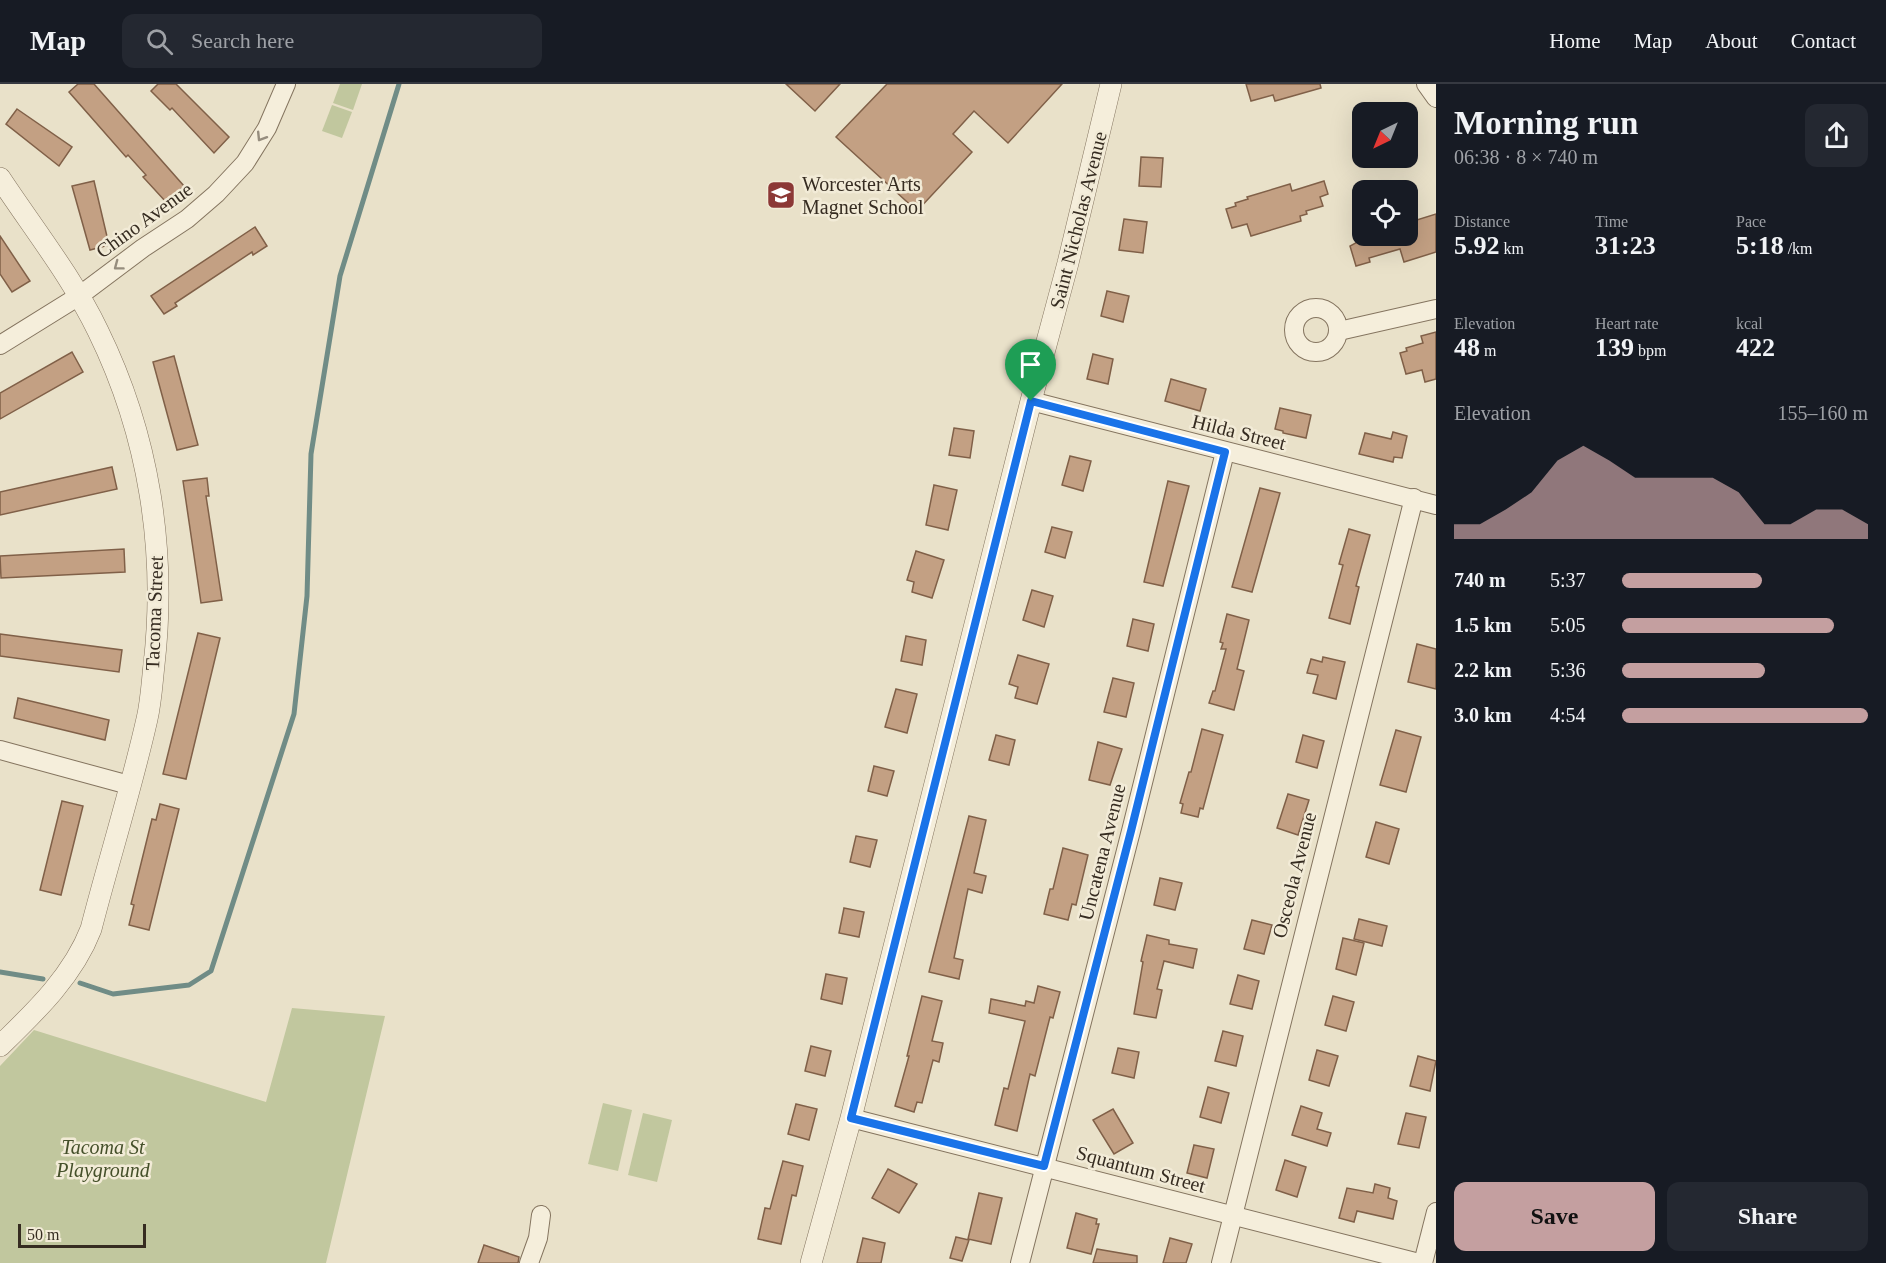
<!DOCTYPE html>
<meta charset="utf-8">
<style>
:root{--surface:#171b24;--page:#242831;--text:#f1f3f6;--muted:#9ea1a6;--line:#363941;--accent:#c49fa0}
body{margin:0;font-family:"Times New Roman",serif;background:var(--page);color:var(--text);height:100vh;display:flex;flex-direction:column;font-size:22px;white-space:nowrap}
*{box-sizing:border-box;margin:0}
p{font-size:20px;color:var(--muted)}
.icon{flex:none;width:33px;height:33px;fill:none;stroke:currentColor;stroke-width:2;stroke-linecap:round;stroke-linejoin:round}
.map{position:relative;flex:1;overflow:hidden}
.details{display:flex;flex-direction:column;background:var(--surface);width:450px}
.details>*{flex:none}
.needle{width:39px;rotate:223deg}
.fabs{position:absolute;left:1352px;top:18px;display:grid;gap:12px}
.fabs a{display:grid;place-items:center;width:66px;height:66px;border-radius:12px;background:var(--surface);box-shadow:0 6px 24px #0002;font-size:30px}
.scale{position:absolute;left:18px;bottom:15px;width:128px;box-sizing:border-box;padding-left:6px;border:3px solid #362c21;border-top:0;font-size:16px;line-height:21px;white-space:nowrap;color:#362c21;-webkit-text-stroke:4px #f2ebd7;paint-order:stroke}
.pin{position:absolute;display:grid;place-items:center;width:51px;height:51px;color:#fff;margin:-62px -26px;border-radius:50% 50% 50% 0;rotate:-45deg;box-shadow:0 0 6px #0007}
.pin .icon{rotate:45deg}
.round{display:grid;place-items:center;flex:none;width:63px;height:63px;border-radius:12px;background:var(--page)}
.summary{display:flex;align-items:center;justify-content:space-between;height:102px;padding:0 18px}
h1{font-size:33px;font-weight:600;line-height:45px}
.figures{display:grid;grid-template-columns:repeat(3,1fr);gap:9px;height:102px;padding:6px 18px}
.figures div{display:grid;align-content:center}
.figures b{font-size:26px;font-weight:600}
.figures small{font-size:16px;font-weight:400}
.figures p{font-size:16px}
.chart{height:168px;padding:12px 18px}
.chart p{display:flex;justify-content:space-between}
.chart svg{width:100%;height:108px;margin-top:6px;fill:var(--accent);opacity:.7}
.primary-button{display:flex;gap:12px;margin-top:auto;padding:12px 18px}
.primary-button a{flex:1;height:69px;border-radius:12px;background:var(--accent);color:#111;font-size:24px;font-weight:600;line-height:69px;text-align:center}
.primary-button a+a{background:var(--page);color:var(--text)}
ul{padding:0 18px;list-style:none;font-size:20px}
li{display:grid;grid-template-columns:96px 72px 1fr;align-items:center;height:45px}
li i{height:15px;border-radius:8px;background:var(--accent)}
header{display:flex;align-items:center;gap:36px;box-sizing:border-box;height:84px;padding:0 30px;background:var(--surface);border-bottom:2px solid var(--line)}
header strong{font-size:28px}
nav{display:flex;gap:33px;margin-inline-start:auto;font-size:21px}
.search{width:420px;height:54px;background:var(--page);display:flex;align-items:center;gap:15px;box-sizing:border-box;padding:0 21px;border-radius:12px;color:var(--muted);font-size:22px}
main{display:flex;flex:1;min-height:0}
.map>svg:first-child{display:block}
.green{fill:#c1c79e}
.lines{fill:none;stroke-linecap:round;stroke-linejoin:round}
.stream{stroke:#708c86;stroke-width:5}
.building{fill:#c3a083;stroke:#806048;stroke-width:1.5}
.minor-casing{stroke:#84745f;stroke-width:20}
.tertiary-casing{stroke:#84745f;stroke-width:22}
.minor{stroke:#f5eedb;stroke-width:18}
.tertiary{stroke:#f5eedb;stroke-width:21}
.oneway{stroke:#968d7e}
.route-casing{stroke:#fff;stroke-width:12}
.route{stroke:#1a73e8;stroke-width:8}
.labels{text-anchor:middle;stroke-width:5;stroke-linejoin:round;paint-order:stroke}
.poi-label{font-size:20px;fill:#362c21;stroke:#f2ebd7;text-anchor:start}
.street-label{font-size:20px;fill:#362c21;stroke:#f2ebd7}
.park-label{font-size:20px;font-style:italic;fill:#45502a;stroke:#f2ebd7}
</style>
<header>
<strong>Map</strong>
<div class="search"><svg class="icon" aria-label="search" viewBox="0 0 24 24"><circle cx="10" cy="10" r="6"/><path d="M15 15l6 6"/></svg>Search here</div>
<nav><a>Home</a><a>Map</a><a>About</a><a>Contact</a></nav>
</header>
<main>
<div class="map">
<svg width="1436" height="1179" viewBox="0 0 1436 1179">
<rect width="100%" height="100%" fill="#e9e1c9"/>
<g class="green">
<path d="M340,0H362L353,26L333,19Z"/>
<path d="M332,21L352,28L342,54L322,47Z"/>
<path d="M292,924L385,932L326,1179H0V982L34,946L266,1018Z"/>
<path d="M603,1019L632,1026L618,1087L588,1080Z"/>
<path d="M643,1029L672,1036L657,1098L628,1091Z"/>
</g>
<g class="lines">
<g class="stream">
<path d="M0,888L43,895"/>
<path d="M80,899L113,910L189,901L211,887L294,630L307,512L311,370L340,192L399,0"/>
</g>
</g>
<g class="building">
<path d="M78,0H94L184,102L166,118L143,93L146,91L128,71L126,73L69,8Z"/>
<path d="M158,0H176L229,53L214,69L172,24L170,26L151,7Z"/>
<path d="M786,0H840L815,27Z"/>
<path d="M887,0H1062L1008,59L974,27L953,50L972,68L917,127L836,53Z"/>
<path d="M1246,0H1320L1321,4L1275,17L1273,11L1251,17Z"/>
<path d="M17,25L72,63L59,82L6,40Z"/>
<path d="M1141,73L1163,74L1161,103L1139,102Z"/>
<path d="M94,97L109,161L90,166L72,102Z"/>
<path d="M1324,97L1328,110L1320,113L1323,122L1306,127L1307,130L1300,132L1301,137L1251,152L1247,140L1232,144L1226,125L1236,122L1235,119L1248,115L1247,113L1290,100L1292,107Z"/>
<path d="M1436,130V168L1404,178L1400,165L1369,174L1370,178L1356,182L1350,162L1363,155L1362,152H1407V139Z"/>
<path d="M1124,135L1147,138L1143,169L1119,166Z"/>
<path d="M255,143L267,162L253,171L252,168L175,219L177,222L164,230L151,212Z"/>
<path d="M0,152L30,197L12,208L0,190Z"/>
<path d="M1107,207L1129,212L1123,238L1101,232Z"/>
<path d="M1436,248V295L1425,298L1422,286L1406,290L1400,269L1407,267L1406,264L1423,259L1421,252Z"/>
<path d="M72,268L83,288L0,335V309Z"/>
<path d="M1093,270L1113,275L1108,300L1087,295Z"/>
<path d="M174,272L198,361L177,366L153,278Z"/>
<path d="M1171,295L1206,305L1200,327L1165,317Z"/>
<path d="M1280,324L1311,331L1306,354L1283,349V347L1275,345Z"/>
<path d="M954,344L974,347L970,374L949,371Z"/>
<path d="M1393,348L1407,352L1402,374L1394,373L1393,378L1359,370L1365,349L1391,355Z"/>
<path d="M1070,372L1091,377L1083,407L1062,401Z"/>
<path d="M112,383L117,405L0,431V408Z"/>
<path d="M207,394L209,412H206L222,516L201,519L183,397Z"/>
<path d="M1168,397L1189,402L1163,502L1144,498Z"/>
<path d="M934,401L957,406L948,446L926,441Z"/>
<path d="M1260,404L1280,409L1252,508L1232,503Z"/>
<path d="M1052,443L1072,448L1065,474L1045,468Z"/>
<path d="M1349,445L1370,451L1356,502L1359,503L1350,540L1329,534L1343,481L1339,480Z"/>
<path d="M124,465L125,488L1,494L0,472Z"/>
<path d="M916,467L944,476L932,514L912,508L914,498L907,496Z"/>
<path d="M1032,506L1053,512L1044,543L1023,536Z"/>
<path d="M1227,530L1249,536L1237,585L1244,587L1234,626L1209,619L1213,607H1215L1226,565H1221L1223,559L1220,558Z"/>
<path d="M1133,535L1154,540L1148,567L1127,562Z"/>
<path d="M198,549L220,554L186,695L163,690Z"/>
<path d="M0,550L122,566L119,588L0,572Z"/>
<path d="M906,552L926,556L922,581L901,577Z"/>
<path d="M1417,560L1436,565V605L1408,598Z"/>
<path d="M1018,571L1049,580L1037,620L1015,614L1018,603L1009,600Z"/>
<path d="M1323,573L1345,578L1336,615L1313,609L1318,591L1307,589L1311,575L1322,578Z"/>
<path d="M1113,594L1134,599L1126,633L1104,628Z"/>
<path d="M896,605L917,610L907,649L885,643Z"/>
<path d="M18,614L109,636L105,656L14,634Z"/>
<path d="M1202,645L1223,651L1203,725L1200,724L1198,733L1181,729L1183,720L1180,719L1189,688H1191Z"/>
<path d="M1396,646L1421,653L1406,708L1380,701Z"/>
<path d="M996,651L1015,656L1009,681L989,676Z"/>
<path d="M1303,651L1324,657L1317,684L1296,678Z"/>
<path d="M1098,658L1122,665L1110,701L1089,696Z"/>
<path d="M874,682L894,687L887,712L868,707Z"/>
<path d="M1288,710L1309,716L1298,751L1277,744Z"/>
<path d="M62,717L83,722L61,811L40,806Z"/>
<path d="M160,720L179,725L149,846L129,841L134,821L131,820L152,735L156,736Z"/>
<path d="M969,732L986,736L974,789L986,792L982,809L968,805L954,874L963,876L959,895L929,888Z"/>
<path d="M1376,738L1399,745L1389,780L1366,773Z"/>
<path d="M856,752L877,756L870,783L850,778Z"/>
<path d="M1063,764L1088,771L1076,821L1072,820L1068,836L1044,830L1050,805H1053Z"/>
<path d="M1160,794L1182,799L1175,826L1154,821Z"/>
<path d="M844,824L864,828L859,853L839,849Z"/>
<path d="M1359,835L1387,842L1382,862L1354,855Z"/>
<path d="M1252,836L1272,841L1264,870L1244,865Z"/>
<path d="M1147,851L1169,856V860L1197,865L1193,884L1164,877L1157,905L1162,906L1156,934L1134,930L1143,878L1141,877Z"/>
<path d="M1343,854L1364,859L1356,891L1336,885Z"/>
<path d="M826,890L847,894L842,920L821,915Z"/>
<path d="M1238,891L1259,897L1252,925L1230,920Z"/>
<path d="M1038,902L1060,908L1053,934L1050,933L1035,992L1030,990L1017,1047L995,1041L1004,1004L1008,1005L1025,937L989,929L991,915L1025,922L1026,917L1034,919Z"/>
<path d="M922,912L942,917L932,957L943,959L939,978L933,976L922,1019L917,1018L914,1028L895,1022L909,972H907Z"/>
<path d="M1333,912L1354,918L1346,947L1325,941Z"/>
<path d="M1223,947L1243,952L1236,982L1215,977Z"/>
<path d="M811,962L831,967L825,992L805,987Z"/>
<path d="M1118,964L1139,968L1134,994L1112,989Z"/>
<path d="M1317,966L1338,972L1329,1002L1309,996Z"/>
<path d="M1418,972L1436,977L1430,1007L1410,1002Z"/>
<path d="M1208,1003L1229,1009L1221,1039L1200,1033Z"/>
<path d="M796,1020L817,1025L809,1056L788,1050Z"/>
<path d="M1301,1022L1322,1029L1317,1045L1331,1049L1327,1062L1292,1051Z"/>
<path d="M1113,1025L1133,1059L1114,1070L1093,1036Z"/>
<path d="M1406,1029L1426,1033L1419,1064L1398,1060Z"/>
<path d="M1194,1061L1214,1065L1207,1094L1187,1089Z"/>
<path d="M1285,1076L1306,1083L1297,1113L1276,1106Z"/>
<path d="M783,1077L803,1082L796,1112L792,1111L781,1160L758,1155L765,1124L770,1125Z"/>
<path d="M888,1085L917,1100L899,1129L872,1114Z"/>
<path d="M1375,1100L1390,1104L1388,1114L1397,1117L1393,1135L1357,1127L1354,1138L1339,1134L1347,1104L1373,1109Z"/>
<path d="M979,1109L1002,1114L991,1160L968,1155Z"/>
<path d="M1076,1129L1097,1135L1096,1140H1099L1091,1170L1067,1164Z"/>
<path d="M956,1153L969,1156L962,1177L950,1174Z"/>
<path d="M863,1154L885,1159L881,1179H857Z"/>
<path d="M1170,1154L1192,1160L1186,1179H1163Z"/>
<path d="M484,1161L519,1173L518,1179H478Z"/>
<path d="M1097,1165L1137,1172V1179H1093Z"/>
</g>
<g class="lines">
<g class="minor-casing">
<g id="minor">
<path d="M1426,0L1436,14"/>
<circle cx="1316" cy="246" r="22"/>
<path d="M1339,247L1436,225"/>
<path d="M0,261L79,212L143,164L187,135L216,110L245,79L267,44L286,0"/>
<path d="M1031,317L1436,421"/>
<path d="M0,666L129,701"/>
<path d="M851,1034L1419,1179"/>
<path d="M529,1179L538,1154L541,1131"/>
<path d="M1020,1179L1131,747L1225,368"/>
<path d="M1221,1179L1414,414"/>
<path d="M1423,1179L1436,1128"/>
</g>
</g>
<g class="tertiary-casing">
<g id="tertiary">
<path d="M0,94C33,144 72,193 98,247C149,351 167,466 154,581C152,599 151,618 147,635C131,706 109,775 91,845C73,892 35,928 0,962"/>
<path d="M811,1179L851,1034L1031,317L1068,179L1111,0"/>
</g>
</g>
<use href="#minor" class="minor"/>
<use href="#tertiary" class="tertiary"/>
</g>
<defs><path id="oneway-chevron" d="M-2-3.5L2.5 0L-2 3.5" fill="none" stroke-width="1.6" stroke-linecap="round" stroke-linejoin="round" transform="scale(1.5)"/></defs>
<g class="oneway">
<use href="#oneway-chevron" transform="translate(261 53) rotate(122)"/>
<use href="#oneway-chevron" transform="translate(118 182) rotate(143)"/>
</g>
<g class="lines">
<g class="route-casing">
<path id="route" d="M1031,317L1225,368L1131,747L1044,1082L851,1034Z"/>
</g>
<use href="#route" class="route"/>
</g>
<defs>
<g id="school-square" transform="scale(1.5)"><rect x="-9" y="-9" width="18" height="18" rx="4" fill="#8c3836" stroke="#f2ebd7"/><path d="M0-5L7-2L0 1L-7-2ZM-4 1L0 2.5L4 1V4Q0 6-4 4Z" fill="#fff"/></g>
</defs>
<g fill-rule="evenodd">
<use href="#school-square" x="781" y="111"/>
</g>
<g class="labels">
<g class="poi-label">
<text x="802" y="107">Worcester Arts<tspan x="802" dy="23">Magnet School</tspan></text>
</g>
<g class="street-label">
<text transform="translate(144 136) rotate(-36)" y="7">Chino Avenue</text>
<text transform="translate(1078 136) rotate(-76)" y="7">Saint Nicholas Avenue</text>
<text transform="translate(1239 348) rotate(14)" y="7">Hilda Street</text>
<text transform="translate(154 529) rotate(-88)" y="7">Tacoma Street</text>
<text transform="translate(1102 768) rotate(-76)" y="7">Uncatena Avenue</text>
<text transform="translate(1294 791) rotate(-76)" y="7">Osceola Avenue</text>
<text transform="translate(1141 1085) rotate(15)" y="7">Squantum Street</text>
</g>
<g class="park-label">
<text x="103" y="1070">Tacoma St<tspan x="103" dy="23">Playground</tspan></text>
</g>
</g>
</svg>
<div class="fabs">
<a><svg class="needle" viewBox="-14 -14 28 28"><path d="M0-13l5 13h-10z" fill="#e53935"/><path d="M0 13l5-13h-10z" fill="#9ea1a6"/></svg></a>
<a><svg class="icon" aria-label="locate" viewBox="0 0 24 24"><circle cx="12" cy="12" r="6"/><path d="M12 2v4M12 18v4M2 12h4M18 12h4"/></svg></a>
</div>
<div class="scale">50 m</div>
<div class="pin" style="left:1031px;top:317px;background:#1e9e55"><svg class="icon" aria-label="arrive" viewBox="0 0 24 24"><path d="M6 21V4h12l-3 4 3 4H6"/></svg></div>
</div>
<section class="details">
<div class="summary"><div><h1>Morning run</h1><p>06:38 · 8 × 740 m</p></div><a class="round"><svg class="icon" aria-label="share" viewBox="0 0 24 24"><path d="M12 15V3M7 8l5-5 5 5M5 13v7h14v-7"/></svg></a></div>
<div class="figures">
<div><p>Distance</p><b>5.92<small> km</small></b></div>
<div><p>Time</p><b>31:23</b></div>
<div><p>Pace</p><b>5:18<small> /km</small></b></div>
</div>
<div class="figures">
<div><p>Elevation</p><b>48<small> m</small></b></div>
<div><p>Heart rate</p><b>139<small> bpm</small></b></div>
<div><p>kcal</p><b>422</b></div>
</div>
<div class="chart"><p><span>Elevation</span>155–160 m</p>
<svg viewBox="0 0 160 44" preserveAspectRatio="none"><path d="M0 44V38L10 38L20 32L30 25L40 12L50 6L60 12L70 19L80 19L90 19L100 19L110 25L120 38L130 38L140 32L150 32L160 38V44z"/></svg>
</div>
<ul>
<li><b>740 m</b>5:37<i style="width:57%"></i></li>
<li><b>1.5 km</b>5:05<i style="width:86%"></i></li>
<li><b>2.2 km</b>5:36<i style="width:58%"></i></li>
<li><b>3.0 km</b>4:54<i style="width:100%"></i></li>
</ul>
<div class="primary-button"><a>Save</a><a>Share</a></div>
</section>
</main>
